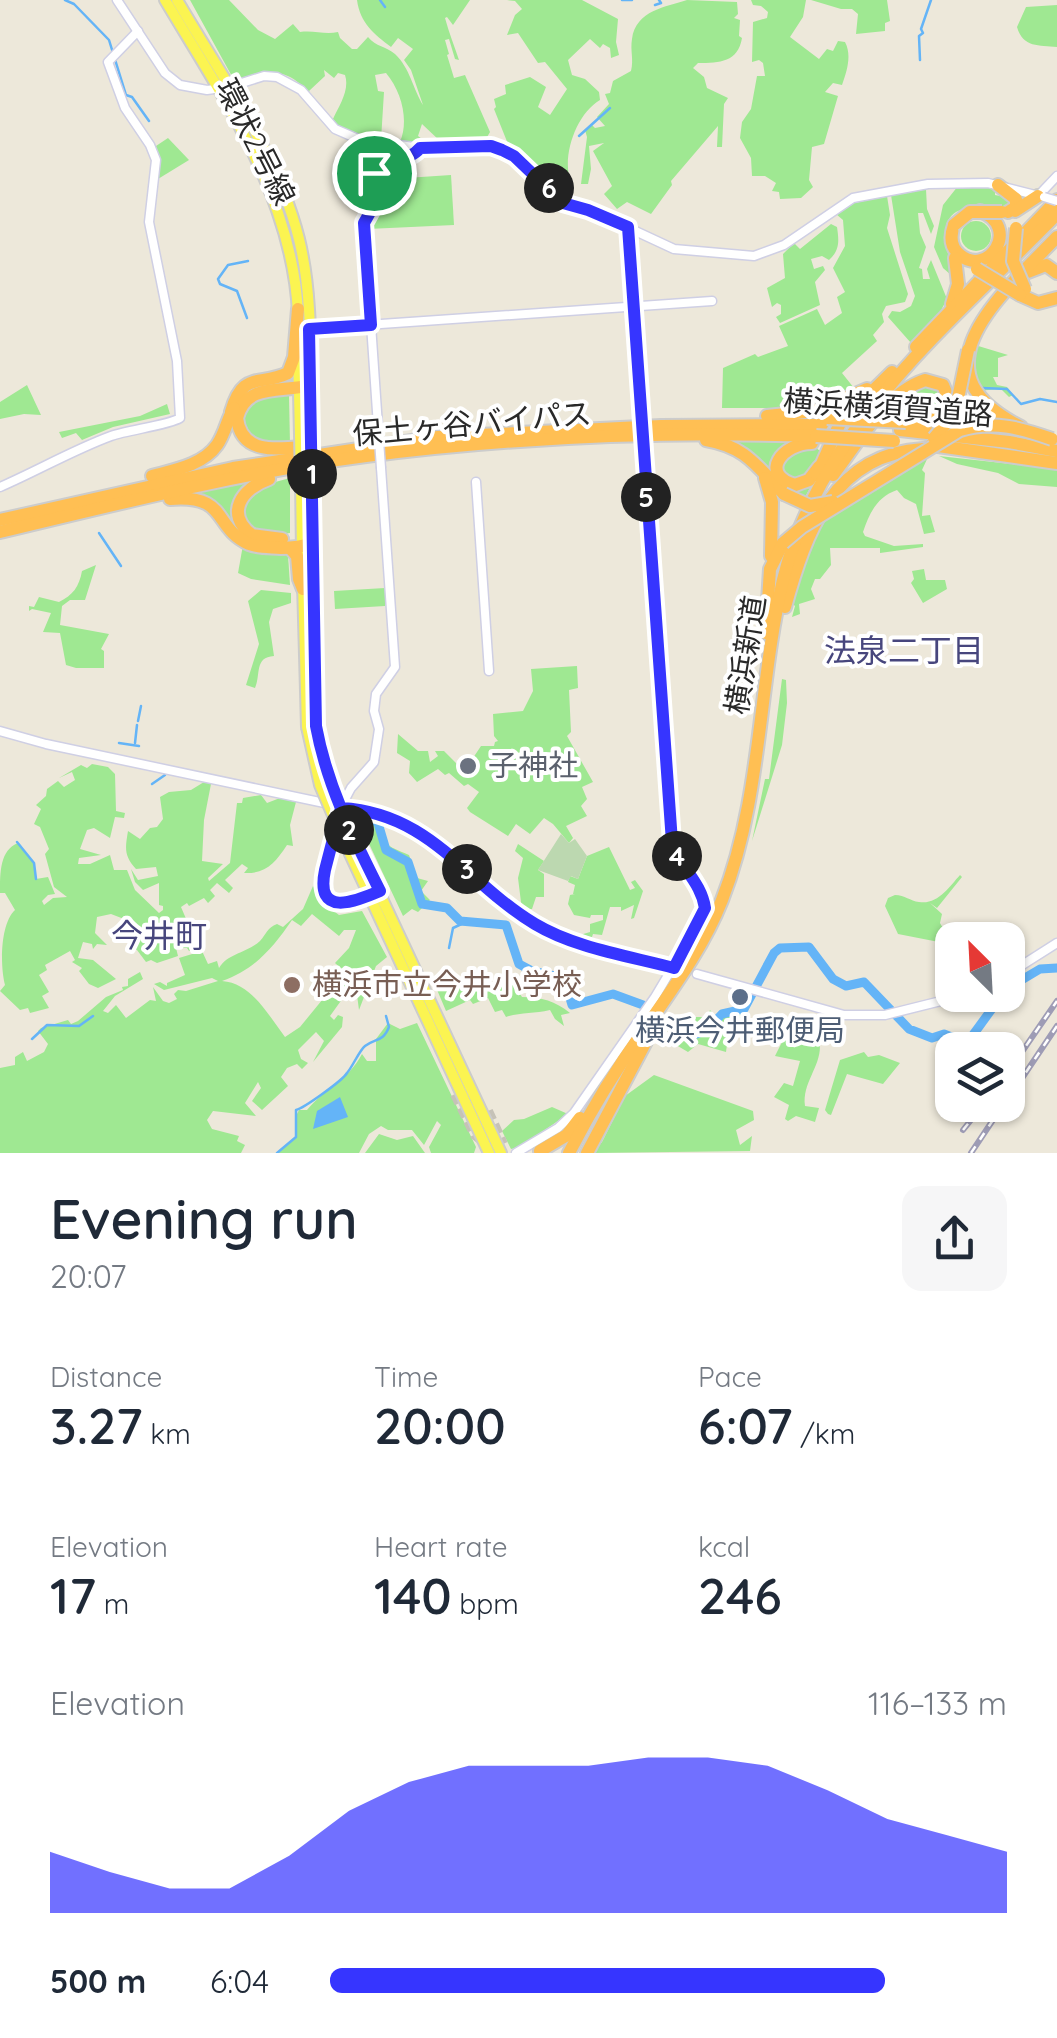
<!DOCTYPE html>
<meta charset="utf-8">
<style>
:root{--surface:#fff;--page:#f6f6f7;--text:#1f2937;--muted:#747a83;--accent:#3635ff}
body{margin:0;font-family:Quicksand,"Noto Sans JP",sans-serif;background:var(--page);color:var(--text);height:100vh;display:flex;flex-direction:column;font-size:38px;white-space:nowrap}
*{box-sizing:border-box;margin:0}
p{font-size:32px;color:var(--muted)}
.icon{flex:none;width:55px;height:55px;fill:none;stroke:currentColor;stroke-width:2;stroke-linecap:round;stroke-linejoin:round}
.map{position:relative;height:1153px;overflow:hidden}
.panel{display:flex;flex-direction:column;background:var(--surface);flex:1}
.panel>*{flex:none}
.needle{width:65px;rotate:336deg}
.buttons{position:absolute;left:935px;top:922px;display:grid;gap:20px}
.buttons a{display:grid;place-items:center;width:90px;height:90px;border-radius:20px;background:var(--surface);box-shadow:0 2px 8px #0004;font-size:50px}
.pin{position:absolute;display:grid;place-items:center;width:85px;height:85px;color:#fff;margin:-42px;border:5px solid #fff;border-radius:50%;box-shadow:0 2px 10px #0007}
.km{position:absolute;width:50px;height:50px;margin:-25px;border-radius:50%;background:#222;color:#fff;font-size:28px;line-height:50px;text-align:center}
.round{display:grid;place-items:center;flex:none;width:105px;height:105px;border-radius:20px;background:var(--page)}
.headline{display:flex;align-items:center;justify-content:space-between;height:170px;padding:0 50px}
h1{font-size:55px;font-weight:600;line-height:75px}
.figures{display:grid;grid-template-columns:repeat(3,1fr);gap:15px;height:170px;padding:10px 50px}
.figures div{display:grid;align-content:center}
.figures b{font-size:50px;font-weight:600}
.figures small{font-size:28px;font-weight:400}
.figures p{font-size:28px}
.chart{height:280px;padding:20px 50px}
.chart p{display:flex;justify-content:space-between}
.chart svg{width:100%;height:180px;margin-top:10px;fill:var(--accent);opacity:.7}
ul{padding:0 50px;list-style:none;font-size:32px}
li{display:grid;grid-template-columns:160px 120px 1fr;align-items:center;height:75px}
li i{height:25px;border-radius:12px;background:var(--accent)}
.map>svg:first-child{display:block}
.green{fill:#9fe892;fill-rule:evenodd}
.cemetery{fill:#bcd8b0}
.water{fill:#64b4f7}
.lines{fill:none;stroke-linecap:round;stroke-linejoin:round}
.stream{stroke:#64b4f7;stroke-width:2.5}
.river{stroke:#64b4f7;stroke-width:9}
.primary-tunnel{stroke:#c6c2b7;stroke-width:10;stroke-dasharray:10 5;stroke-linecap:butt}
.secondary-casing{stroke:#cfcfe4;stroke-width:11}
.primary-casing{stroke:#ccc;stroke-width:14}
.highway-casing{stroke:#ccc;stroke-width:16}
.secondary{stroke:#fff;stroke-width:8}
.primary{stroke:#fbf451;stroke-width:10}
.highway{stroke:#ffbf53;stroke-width:12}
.rail-casing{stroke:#9e9cb5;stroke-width:6}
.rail{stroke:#fff;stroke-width:2.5;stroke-dasharray:8;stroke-linecap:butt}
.secondary-bridge-casing{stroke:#cfcfe4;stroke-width:11;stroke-linecap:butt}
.primary-bridge-casing{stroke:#ccc;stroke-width:14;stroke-linecap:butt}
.highway-bridge-casing{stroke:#ccc;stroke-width:16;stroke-linecap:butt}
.secondary-bridge{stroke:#fff;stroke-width:8}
.primary-bridge{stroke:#fbf451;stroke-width:10}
.highway-bridge{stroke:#ffbf53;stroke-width:12}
.route-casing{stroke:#fff;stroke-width:20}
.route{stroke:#3635ff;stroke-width:12}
.worship-dot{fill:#6b7280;stroke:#fff;stroke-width:4}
.education-dot{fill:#8d6e63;stroke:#fff;stroke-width:4}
.service-dot{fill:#5c6f8a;stroke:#fff;stroke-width:4}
.labels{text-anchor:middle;stroke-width:8;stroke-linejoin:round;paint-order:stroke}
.street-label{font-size:30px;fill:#292929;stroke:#fff}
.worship-label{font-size:30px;fill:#5b616d;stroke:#fff;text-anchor:start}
.education-label{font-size:30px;fill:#785e54;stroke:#fff;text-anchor:start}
.service-label{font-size:30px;fill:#4e5e75;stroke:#fff}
.neighbourhood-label{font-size:32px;fill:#47467d;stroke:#fff}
</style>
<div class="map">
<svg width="1057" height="1153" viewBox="0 0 1057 1153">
<rect width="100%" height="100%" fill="#ede8da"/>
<g class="green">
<path d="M190,0H229L258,30L275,39L293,24L300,32C314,30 325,35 338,32L340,38L352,49H357L368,37C376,47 386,46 395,54C410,68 413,89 423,105L411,70L404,60L413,49L398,38L391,47C374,34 360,23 357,0H470L453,25L447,17L445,18C449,33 454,45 459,60L455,59L449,39L445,40L449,54L447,55L454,78L465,75L490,132L483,144L441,142L422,124L418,136L426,142L434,141L433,144L400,142C409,121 402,92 386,73L375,75L378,91L384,92L381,140C362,136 340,134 328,117L333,119C339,106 350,90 345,75L338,73L334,78L324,70L325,76L309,91L315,102C288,63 275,73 234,80Z"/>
<path d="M507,0H582L618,19L616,42L619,55L611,58L610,48L603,44L600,48L590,39L568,60L572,75L585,79L599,92L600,100C576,114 561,157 571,183L558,194L510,149L494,109L496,107L494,99L506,94L505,85L530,77L546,87L538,107L550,115L567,89L545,62L538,63L518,33L507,35L515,15L522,9L515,1Z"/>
<path d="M687,0L737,2L738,14L734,18L740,20L739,36L742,38C738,62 720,63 698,63L693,68L704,77L707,88L728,98L724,104L722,147H717L718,126L671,181L672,185L651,214L627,202L617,209L604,194L612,186L593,151L604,143L589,146L591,169L588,184H581L587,137L585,130L592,125L595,128L605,126L597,117L609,104L605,94L610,93L613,81L631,71C634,59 630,51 632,39C636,10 666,7 687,0Z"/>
<path d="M751,0H806L803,17L790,37L819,59L827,49L833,51L838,41L845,42C852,55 847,71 842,85L833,83L825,92L838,96L824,144L812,147L809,180L813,187L801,198L780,199L779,192L772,191L776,183L765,176H752L751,158L740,138L742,122L751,109L757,76H765L763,63L759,60L752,62L753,22L767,18L768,12L761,6L753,5Z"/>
<path d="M811,0H887L890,21L885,23V31L856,34L858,14L852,9H841Z"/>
<path d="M1057,5V47C1039,45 1023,48 1017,27L1026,7Z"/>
<path d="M168,138L189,160L158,179L153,148Z"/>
<path d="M451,175L454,225L368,229L376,180Z"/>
<path d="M958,186L995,188V195L1000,196L1002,192L1012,202L1007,208C978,208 939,199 946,245C948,255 952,267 951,275L943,268L934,247L943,205Z"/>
<path d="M926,189L927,209L934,226L931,234L923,213H918L920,233L926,247L919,268L922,269L923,279H930L927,269L931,260L947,299L938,316L911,343L888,317L892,311L900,312L911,306L915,296L900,252L891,195Z"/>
<path d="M887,196L890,215L887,228L908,294L905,302L886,306L882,314L884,322L873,335L877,341L842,373L854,388L801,408H722L723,368L755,354L758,357L788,346L779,326L817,309L825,325L842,313L837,297L845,292L833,268L845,246L843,220L836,214L850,204Z"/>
<circle cx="976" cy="236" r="15"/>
<path d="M831,224L837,227C839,241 840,250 829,260L822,256L811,259L814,269L823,266L825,270L815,282L820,305L780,323L776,317L781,314V305L777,303L772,307L767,288L785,278L783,254L794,243L800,249Z"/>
<path d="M975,345L1008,355L998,358V377H993L997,385L1007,387L1013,395L1009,397L1001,389L976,391Z"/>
<path d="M932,382L946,397L937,416L883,417L910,389Z"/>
<path d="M27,385L41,415L24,414L0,419V402Z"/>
<path d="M282,393L289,395L290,444L268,445L249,437L240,416L247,403Z"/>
<path d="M167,404L170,414L113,427L82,440L76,433L62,438L59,432L140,416Z"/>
<path d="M721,440L795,441L775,458L795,490L810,488L803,501L792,496L757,458Z"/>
<path d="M815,447L820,451L812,470L799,481L784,474L780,464L786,453Z"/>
<path d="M939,456L1057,469V487L1019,484L998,473L957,464Z"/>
<path d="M928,457L922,470L925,473L922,516L930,515L935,532L924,534L916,504L904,498L897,490C877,497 870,512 863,532L865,536L894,546L923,544V547L880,553V548H830L831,565L820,579H815L811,589L815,599L799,604L800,614L792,617L795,606L792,603L819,521Z"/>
<path d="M290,478V533C271,536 257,531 243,519L246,498L268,484Z"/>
<path d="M252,481L241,488L232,503L237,529L190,493Z"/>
<path d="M243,545L288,555L290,585L251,579L238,573Z"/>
<path d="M96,565L85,600H70L62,606L60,625L109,634L101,649L104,651V668H76L66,665L60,633L43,632L51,613L32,609L29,611V606L34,607L39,597L59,602C73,595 79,587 82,571Z"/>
<path d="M924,569L926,580H945L947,589L923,603L911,583L914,579L912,571Z"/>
<path d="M385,588V606L335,609L334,591Z"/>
<path d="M261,590L291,593V603L273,609L269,622L274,656C254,657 261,675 255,688L246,685L259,644L248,601Z"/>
<path d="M577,666L578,688L569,690L571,732L567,736L593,782L582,787L587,799L581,806L587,816L566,826L573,838L569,843L553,824L544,818L530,834L516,824L508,836L470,812L467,808L479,792L468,784L464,786L449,773L445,775L438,769L417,782L409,773L410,761L397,753L398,734L418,751H428L430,762L438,756L435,751H444L458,765L473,772L477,765L469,758H473L481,746H494L495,742L498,741L494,736L493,714L523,711L533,691L531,669Z"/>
<path d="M782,679L786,680L787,703L782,745L752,841L765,779H769Z"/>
<path d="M81,765L87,768L92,764L108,767L115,774L116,811L125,813L124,818L115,817L110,838L94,828L87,830L80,849L101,855L79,858L78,864H90L110,855L114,870H127L135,890L159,913L163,910V906L159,905V883L143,890L135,882L131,869L138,880L158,876L156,867L136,869C124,856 125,849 128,831L140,839L150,828L157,827L163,819L160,797L169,792L191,790L204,782L211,784L204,820L202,861L223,864L208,878L209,881L230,863L237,803H242L243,798L261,795L267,803L280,798L296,802L290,825L293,846L287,845C275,863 266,874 244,873L248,868L242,864L225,880L233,888L229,893L217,883L210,890L215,896L208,903L204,898L189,906L187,903L181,907L190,928L197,929L204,936L200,947L189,951L187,948H176L178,956L157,963L151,960L146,962L137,950L127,945L139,933L136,929L137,924L111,914L97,917L95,933L107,945L97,944L93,949L92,944L83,942L78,958L93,960L116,979L98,988L89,984L79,971L82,968L72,962L75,960L70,951L45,965L47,970L39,975L49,992L42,996L49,1008L30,1013L28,1008L20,1010L0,991L5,985C0,966 0,924 15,910L5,893H0C0,872 0,850 18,843L34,862L36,879L48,877L55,894L48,895L42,901L44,905L53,898L67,897L54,887L45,854L49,849L40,827L34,824L41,809L36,805L46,796L47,789L58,781L64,787L75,780L72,772L59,778Z"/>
<path d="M356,816L377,822C389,848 383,844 409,855L417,878L428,881L421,891L430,900L418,912L412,909L403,916Z"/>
<path d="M518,844L544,861L538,870L544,874V897H536L532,909L522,910L518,878L523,858L515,851Z"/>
<path d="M609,847L630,890L635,888L631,882L635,880L643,891L634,918L631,919L634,905L621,911V907H610L602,935L593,934L591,940L580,935L590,932V924L603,920V915H591L590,918L574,915L568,904L570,895L575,894H573L575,885L568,882L570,876L578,879L587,856Z"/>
<path d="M960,875L962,877L937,908L930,903L942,914L940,923L945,932L967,936L966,940H952V962L942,957L949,944L898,934L885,906L888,898L895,895C905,895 910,901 919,902C938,905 949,887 960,875Z"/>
<path d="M313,886L323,903L339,915L362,911L387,957L376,966L359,1010L357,995L348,991L330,1016L334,1020L338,1015L343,1017L342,1027L313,1062L324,1041L316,1032L298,1050L301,1059L308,1063L302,1069L297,1064L287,1068L281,1077L288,1086L262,1110L252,1101L261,1088L258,1082L245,1103L256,1116L213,1111L207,1120L212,1129L239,1136L237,1141L245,1145L241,1153H0V1068L15,1065V1057L23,1052L27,1061L44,1052L48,1044L38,1031L41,1028L68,1020L71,1024L78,1021L106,997L123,990L122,987L128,986V979L140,972L143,979L115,996L103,1011L108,1013L116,1005L126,1018L150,1000L156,1001L153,987L163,1001L169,1003L177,999L174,994L178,990L186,991L218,981L212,978L164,990L154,984L160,982L167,986V983L185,975L179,958L202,951L208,964L217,961L219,968C228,953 247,953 260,941C267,933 267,928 277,924L283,927L303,909ZM312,914L339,936L344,930H356L349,948L335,963L345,972L300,1027L285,1037C267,1013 251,983 222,981C254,970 273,948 292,920L301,926Z"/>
<path d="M444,973C457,972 458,976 468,981C481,986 499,983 513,983L522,997C542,997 555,1001 570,1013L561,1015L564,1026L555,1019L550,1010C534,1014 521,1012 506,1017L502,1010L495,1012L488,998L473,1004L470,1000L446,1011L435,985Z"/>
<path d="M753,995L751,1003L740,1016L745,1023L782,1031L779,1042L761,1032L729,1029L726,1052L698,1044L688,1052L671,1042L667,1029L675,1020L685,1034L695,1017H707L710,1010L715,1016L721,1010L740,1007Z"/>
<path d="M388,1023L400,1029L417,1023L476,1147L474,1153H431L429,1147L441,1125L437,1121L424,1145L412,1130H388L381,1126L369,1134L359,1153H278L296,1138V1116L299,1110H307C326,1087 347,1082 362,1054L367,1061H376V1039Z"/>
<path d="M798,1028L811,1038V1043L820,1046C820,1068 802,1083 805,1106L819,1108L815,1122L796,1116L788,1121L785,1119L789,1105L774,1097L784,1083L793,1086L800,1061L775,1056L784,1038L800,1040L801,1035L795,1029Z"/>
<path d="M864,1052L868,1057L879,1055L900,1063L883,1084L847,1074L831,1115L828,1114L825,1110L840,1060Z"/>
<path d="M654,1075L753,1111L754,1120L736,1130L740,1145L752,1136L750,1151L593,1153L602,1142L625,1096Z"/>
<path d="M552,1107L568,1114L520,1147L511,1149L502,1131L514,1120L524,1119Z"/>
<path d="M379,1134L397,1140L413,1136L425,1153H365Z"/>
</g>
<path class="cemetery" d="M561,834L569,843L575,839L587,856L578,879L571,876L568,881L538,870Z"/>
<path class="water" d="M340,1097L348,1117L313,1129L317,1111Z"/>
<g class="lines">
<g class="stream">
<path d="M65,0L74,4L109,40L126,95L132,97L149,121"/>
<path d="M380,0L385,7"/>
<path d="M622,0H632"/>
<path d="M655,5L661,3L659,0"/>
<path d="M920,60L919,36L923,33L921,29L931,0"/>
<path d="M579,136L610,108"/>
<path d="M247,318L237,291L220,284L218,279L228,265L248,261"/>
<path d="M982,388L1007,389L1021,404L1040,399L1057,402"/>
<path d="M99,533L121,566"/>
<path d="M138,721L141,706"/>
<path d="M119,743L139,746"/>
<path d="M135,743L137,725"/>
<path d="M152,784L165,775"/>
<path d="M17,842L34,863L36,879"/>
<path d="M449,948L453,928L468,921"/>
<path d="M32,1039L47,1025L79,1026L93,1016"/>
<path d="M277,1153L296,1137V1110C304,1108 342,1081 347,1073C353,1066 359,1051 365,1046C376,1038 383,1042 389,1027L386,1016"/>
</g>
<g class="river">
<path d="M368,816L378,823L386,850L408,862L422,904L447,908L460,921L506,925L519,964L532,971L564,978L572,1005L613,994L643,1005"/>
<path d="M1008,988L1040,969L1057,968"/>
<path d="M668,1022L674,1029L697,1034L708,1029L722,1014L744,1009L774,953L780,948L809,947L833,979L846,986L864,982L909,1029L932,1038L944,1034L959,1040L970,1039L1002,995"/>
</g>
<g class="primary-tunnel">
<path d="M455,1094L475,1135L483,1141"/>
<path d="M488,1111L503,1144"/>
</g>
<g class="secondary-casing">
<g id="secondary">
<path d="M117,0L165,73L180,85L207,90L229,87L264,76L277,77L301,90L335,129L358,139L420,148L495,147L514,156L563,203L588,209L674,249L754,256L784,245L853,198L928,184L988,183L1039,196"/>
<path d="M1038,196L1057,176"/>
<path d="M628,227L640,404"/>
<path d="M309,329L712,301"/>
<path d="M378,426L364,223L373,207L377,169L413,155L420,148"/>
<path d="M476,482L489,671"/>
<path d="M0,487C37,471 73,450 111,436C128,430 169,425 180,418L177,361L149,222L156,160L150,145L125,108L108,62L138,31"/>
<path d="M0,731L46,744L386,816L425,835L525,918L542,928L677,969"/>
<path d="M341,807L351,788L374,762L379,729L374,711L376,694L395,667L381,468"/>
<path d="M337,826C327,864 304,924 371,895"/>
<path d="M697,974L844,1015H885L965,995"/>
<path d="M1008,974L1057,943"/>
<path d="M516,1153L558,1128L574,1113L655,997L705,913C705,883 679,869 671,842L643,447"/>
</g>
</g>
<g class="primary-casing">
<g id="primary">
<path d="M165,0C223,97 293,197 298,314"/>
<path d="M177,0C222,77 277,152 299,239C313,296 310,357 311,415"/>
<path d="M298,351L300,435"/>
<path d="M312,479L314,705L322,758L332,789"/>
<path d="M301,481L302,551"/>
<path d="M303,583L307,727"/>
<path d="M348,826L501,1153"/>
<path d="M344,841L489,1153"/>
</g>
</g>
<g class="highway-casing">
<g id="highway">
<path d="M998,185L1016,199V207L1008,212"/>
<path d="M1015,211L1038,196"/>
<path d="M954,225C950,236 950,247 960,255C988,278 1022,227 980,211"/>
<path d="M1028,272L1046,265L1057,273"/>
<path d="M1020,295L1038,303L1057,298"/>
<path d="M952,304L958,284L955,258"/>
<path d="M916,347L1057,200"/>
<path d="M231,412C243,370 259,387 288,373L294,357L298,309"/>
<path d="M767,416L815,411L867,389"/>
<path d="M1021,427C909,371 1000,296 1057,237"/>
<path d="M900,430L1009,442L1057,451"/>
<path d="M706,440C747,447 757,467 784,494"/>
<path d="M812,443C783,443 758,474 795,485L809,480L819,467"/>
<path d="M931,445L1057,463"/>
<path d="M308,446C280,449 241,456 237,418C246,382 282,393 310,385"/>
<path d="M817,475L840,423L892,372"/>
<path d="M833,475C858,443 885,393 925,380L943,385L949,400C944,423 926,422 906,422"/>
<path d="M152,476C174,470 203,465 217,445C225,434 227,419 234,408"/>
<path d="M765,478L772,502L771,556"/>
<path d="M269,479C242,488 224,514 252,535L282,539"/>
<path d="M170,499C229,494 212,527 249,544C259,548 271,547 281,548C293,548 302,547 313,543"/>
<path d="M0,520L233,468L438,437L661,426L822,425"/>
<path d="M0,532C121,503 243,472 366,456C514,437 667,431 816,436"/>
<path d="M290,548L297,556L299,579L303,589"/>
<path d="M785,607C806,532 833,454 923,449"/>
<path d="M766,633L770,569L783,543"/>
<path d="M540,1151L567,1135L580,1118"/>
<path d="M569,1153C591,1110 616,1069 644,1030C673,988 703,948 722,900C762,798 758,686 783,580C820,427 952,322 1057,214"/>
<path d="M587,1153L649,1036"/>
</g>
</g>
<use href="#secondary" class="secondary"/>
<use href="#primary" class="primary"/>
<use href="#highway" class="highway"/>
<g class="rail-casing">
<g id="rail">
<path d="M1008,1072L1057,1001"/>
<path d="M1008,1099L1057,1026"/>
<path d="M963,1130L983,1105"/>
<path d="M971,1153L1003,1105"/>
</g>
</g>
<use href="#rail" class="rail"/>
<g class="secondary-bridge-casing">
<g id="secondary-bridge">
<path d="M1044,197L1057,201"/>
<path d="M640,404L643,447"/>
<path d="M378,426L381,468"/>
</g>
</g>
<g class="primary-bridge-casing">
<g id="primary-bridge">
<path d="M311,415L312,479"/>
<path d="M300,435L301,481"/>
<path d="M307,727L320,785L344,841"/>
<path d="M332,789L348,826"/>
</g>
</g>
<g class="highway-bridge-casing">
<g id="highway-bridge">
<path d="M954,225L970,212H1002"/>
<path d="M1016,228L1013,261L1025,289"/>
<path d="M977,269L1020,295"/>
<path d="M827,418L906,422"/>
<path d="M816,436L894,441"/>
<path d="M934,438L955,413L968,350"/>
<path d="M784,494L810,506L833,502"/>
<path d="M783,543L802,527L960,430C993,420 1021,428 1052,439"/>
</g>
</g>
<use href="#secondary-bridge" class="secondary-bridge"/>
<use href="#primary-bridge" class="primary-bridge"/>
<use href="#highway-bridge" class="highway-bridge"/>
</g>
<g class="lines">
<g class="route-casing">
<path id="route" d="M374,173L373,207L364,223L371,325L309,329L316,726C327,786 353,837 380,891C354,902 315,918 325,870L341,808C431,813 465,882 535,924C575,948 629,956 674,968L705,908C701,881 679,867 672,842L628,227L588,210L563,203L514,156L502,150L491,146L420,148C409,162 386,159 374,173"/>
</g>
<use href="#route" class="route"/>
</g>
<circle class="worship-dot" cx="468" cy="766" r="10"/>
<circle class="education-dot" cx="292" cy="985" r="10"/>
<circle class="service-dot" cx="740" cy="997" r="10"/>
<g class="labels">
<g class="street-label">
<text transform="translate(255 142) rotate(63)" y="10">環状2号線</text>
<text transform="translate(888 408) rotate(4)" y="10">横浜横須賀道路</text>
<text transform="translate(472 424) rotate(-5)" y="10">保土ヶ谷バイパス</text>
<text transform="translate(746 655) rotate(-81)" y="10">横浜新道</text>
</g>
<g class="worship-label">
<text x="488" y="776">子神社</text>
</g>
<g class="education-label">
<text x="312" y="995">横浜市立今井小学校</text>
</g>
<g class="service-label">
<text x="740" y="1041">横浜今井郵便局</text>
</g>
<g class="neighbourhood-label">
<text x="904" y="662">法泉二丁目</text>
<text x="159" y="947">今井町</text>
</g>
</g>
</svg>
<div class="buttons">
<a><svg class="needle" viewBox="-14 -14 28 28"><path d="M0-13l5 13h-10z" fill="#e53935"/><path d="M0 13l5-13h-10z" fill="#747a83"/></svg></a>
<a><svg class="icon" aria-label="layers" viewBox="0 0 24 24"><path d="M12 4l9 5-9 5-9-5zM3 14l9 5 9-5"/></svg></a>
</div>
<div class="pin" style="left:374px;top:173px;background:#1e9e55"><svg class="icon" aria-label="arrive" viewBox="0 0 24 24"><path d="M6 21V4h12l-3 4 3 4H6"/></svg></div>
<b class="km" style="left:312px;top:474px">1</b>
<b class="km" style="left:349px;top:830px">2</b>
<b class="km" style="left:467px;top:869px">3</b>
<b class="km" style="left:677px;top:856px">4</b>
<b class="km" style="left:646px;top:497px">5</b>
<b class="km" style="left:549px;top:188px">6</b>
</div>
<section class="panel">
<div class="headline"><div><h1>Evening run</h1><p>20:07</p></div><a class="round"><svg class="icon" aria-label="share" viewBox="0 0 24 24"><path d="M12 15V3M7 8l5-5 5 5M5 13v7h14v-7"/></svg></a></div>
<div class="figures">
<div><p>Distance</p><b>3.27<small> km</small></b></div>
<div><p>Time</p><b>20:00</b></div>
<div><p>Pace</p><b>6:07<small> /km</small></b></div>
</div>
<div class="figures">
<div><p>Elevation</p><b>17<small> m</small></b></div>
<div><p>Heart rate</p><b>140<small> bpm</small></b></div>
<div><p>kcal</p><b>246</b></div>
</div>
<div class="chart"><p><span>Elevation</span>116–133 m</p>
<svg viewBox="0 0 160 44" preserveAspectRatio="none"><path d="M0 44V29L10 34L20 38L30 38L40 30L50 19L60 12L70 8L80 8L90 8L100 6L110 6L120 8L130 14L140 21L150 25L160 29V44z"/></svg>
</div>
<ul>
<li><b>500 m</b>6:04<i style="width:82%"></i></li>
</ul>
</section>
